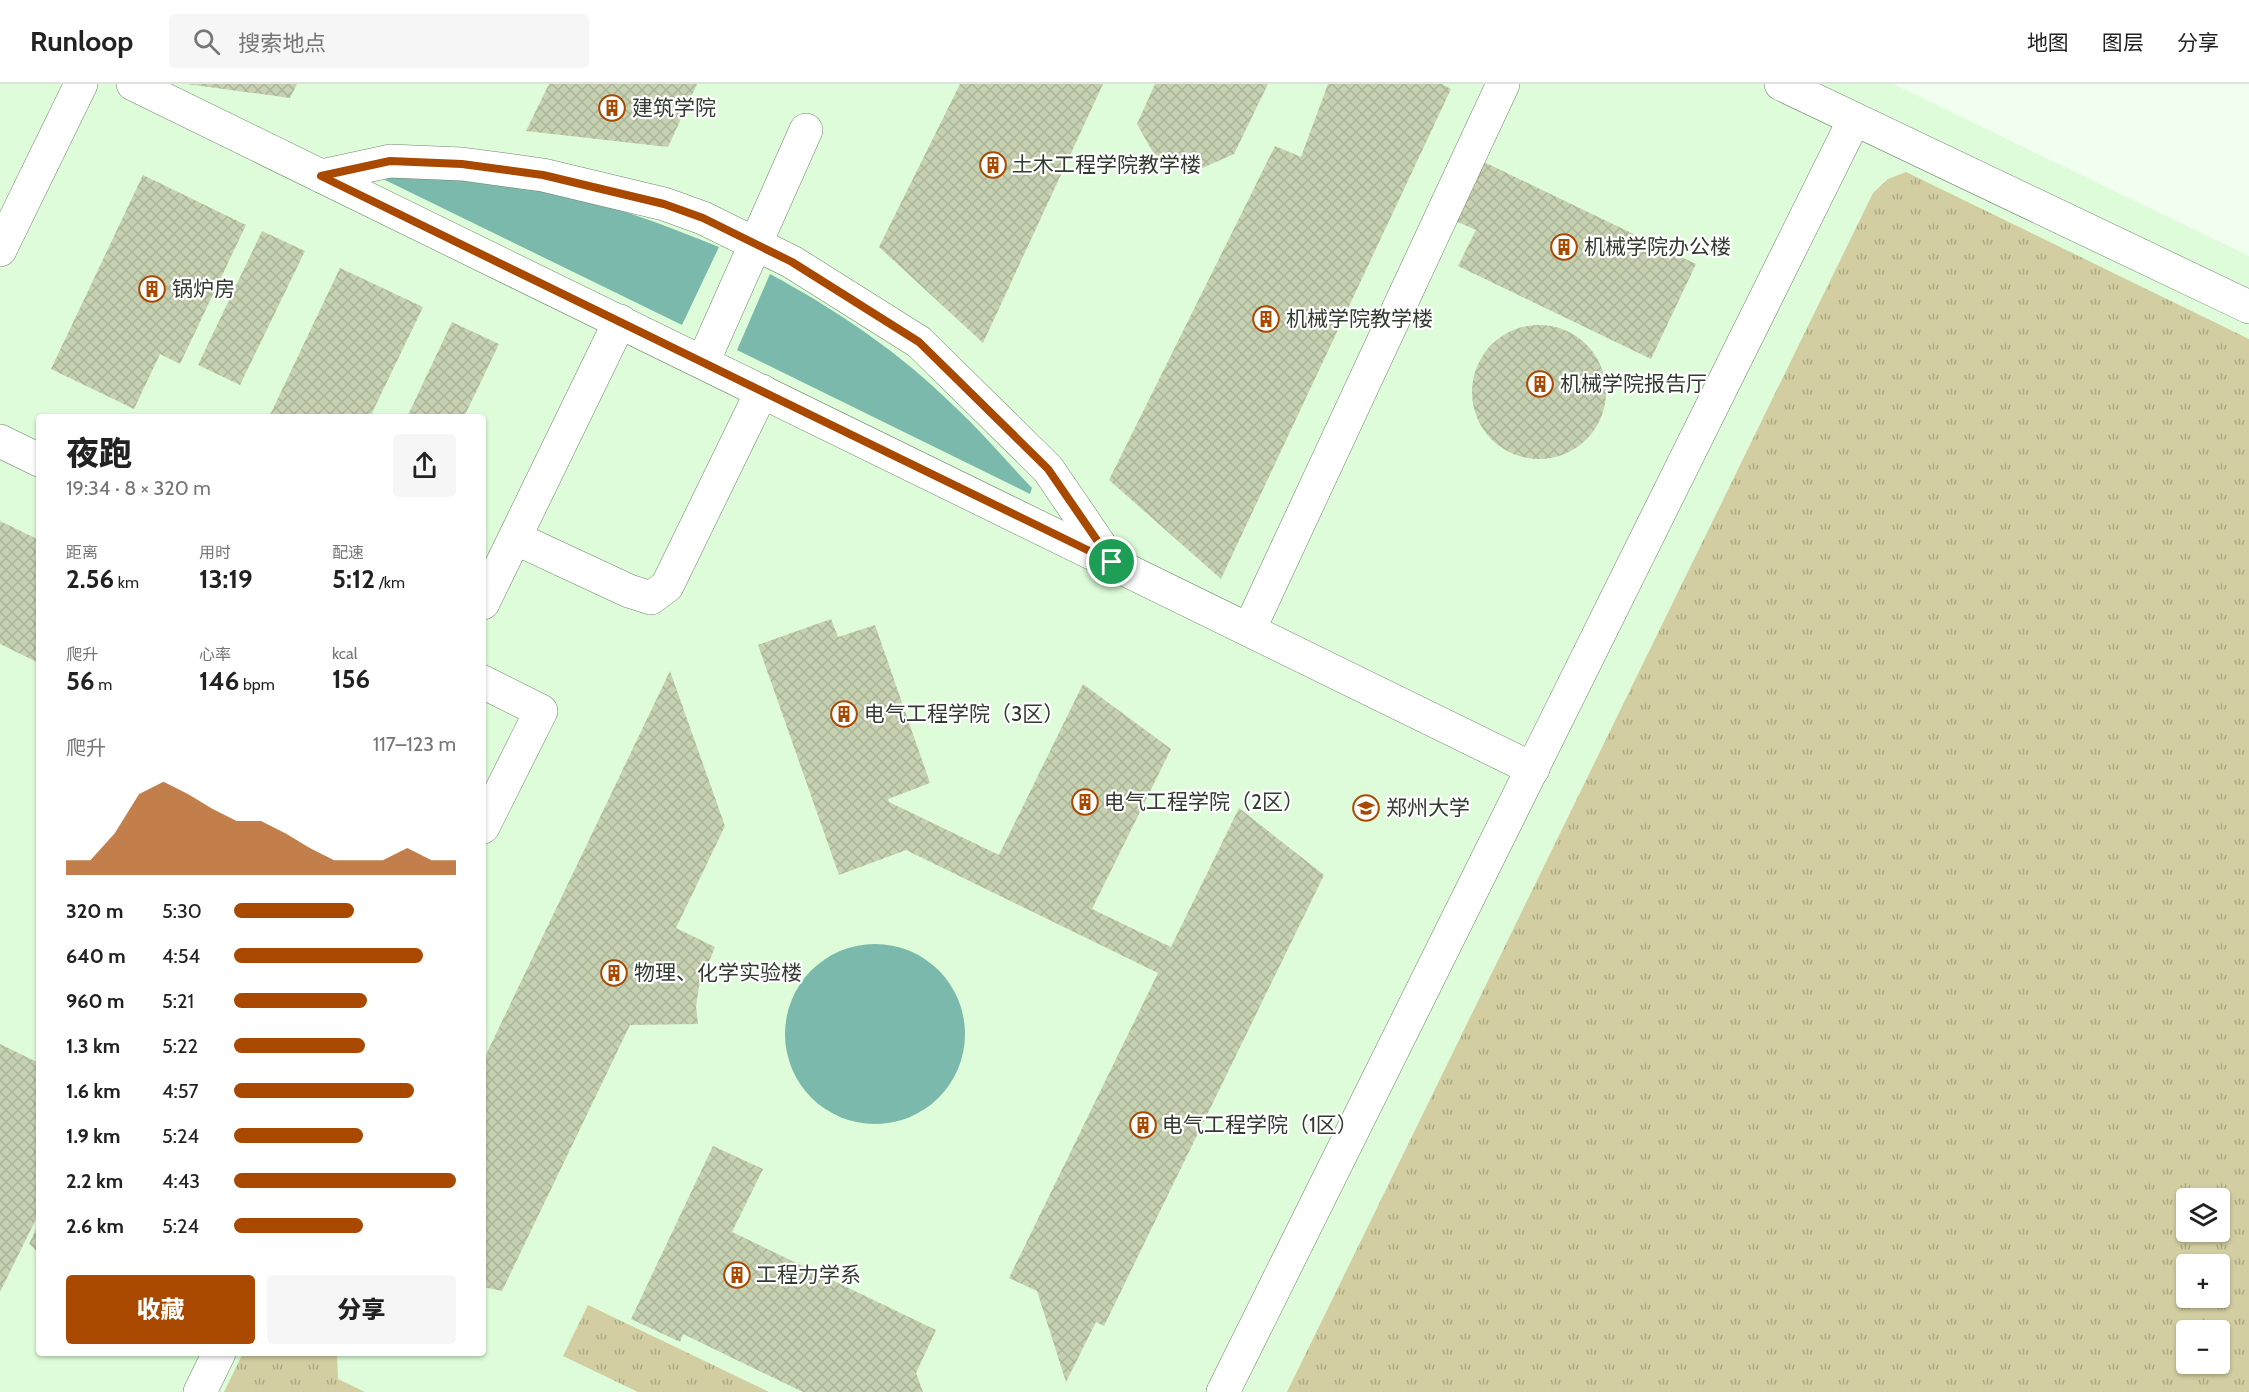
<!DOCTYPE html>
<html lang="zh">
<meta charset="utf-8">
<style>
:root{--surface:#fff;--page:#f6f6f6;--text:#222;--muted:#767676;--line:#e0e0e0;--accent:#a94900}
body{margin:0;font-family:Cabin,"Noto Sans SC",sans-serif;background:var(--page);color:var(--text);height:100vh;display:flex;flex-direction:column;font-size:22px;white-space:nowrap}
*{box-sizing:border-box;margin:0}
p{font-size:20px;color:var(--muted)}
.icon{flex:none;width:33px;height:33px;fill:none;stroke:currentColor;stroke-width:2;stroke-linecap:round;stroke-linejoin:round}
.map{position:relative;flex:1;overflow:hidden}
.drawer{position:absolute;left:36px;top:330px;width:450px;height:942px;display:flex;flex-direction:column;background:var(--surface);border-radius:6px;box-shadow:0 2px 4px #0004}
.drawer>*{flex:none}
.controls{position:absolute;left:2176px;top:1104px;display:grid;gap:12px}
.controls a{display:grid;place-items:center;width:54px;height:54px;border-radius:6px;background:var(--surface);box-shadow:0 2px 4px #0004;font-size:30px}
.pin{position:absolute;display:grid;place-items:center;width:51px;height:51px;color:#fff;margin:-26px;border:3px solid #fff;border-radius:50%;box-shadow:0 2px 6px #0007}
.round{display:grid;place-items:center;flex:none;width:63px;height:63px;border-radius:6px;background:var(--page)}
.summary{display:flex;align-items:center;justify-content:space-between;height:102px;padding:0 30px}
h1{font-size:33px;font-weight:800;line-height:45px}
.metrics{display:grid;grid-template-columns:repeat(3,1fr);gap:9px;height:102px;padding:6px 30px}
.metrics div{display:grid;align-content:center}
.metrics b{font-size:26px;font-weight:800}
.metrics small{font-size:16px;font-weight:400}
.metrics p{font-size:16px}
.chart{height:168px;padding:12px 30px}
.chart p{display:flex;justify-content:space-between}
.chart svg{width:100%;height:108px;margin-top:6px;fill:var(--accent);opacity:.7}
.cta{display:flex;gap:12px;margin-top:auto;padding:12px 30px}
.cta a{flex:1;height:69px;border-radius:6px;background:var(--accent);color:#fff;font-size:24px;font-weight:800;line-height:69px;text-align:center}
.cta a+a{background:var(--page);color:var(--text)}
ul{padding:0 30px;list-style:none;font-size:20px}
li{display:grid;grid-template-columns:96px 72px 1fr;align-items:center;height:45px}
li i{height:15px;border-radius:8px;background:var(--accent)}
header{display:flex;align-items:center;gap:36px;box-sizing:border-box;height:84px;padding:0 30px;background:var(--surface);border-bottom:2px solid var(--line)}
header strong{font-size:28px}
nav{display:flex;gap:33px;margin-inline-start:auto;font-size:21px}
.search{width:420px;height:54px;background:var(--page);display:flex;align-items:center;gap:15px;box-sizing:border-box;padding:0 21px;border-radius:6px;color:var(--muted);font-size:22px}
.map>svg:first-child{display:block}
.built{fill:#defcd9;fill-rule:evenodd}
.grass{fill:url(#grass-tufts);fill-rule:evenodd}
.water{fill:#7ab9ab}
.building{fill:url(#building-cross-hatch)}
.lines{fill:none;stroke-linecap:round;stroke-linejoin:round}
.minor-casing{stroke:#70866d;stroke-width:34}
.minor{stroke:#fff;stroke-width:33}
.route-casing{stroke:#fff;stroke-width:12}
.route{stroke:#a94900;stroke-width:8}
.labels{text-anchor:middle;stroke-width:4.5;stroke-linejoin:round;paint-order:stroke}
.poi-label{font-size:21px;fill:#313b30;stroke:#fff;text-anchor:start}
</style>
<header>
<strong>Runloop</strong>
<div class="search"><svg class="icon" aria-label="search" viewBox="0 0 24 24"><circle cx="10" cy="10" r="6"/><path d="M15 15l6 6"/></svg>搜索地点</div>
<nav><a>地图</a><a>图层</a><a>分享</a></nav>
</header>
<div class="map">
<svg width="2249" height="1308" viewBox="0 0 2249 1308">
<defs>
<pattern id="grass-tufts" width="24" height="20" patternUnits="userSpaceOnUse" patternTransform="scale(1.5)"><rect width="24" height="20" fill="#d2cea1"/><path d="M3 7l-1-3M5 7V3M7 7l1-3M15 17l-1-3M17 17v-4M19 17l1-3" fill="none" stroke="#aba884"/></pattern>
<pattern id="building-cross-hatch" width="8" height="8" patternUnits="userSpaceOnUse" patternTransform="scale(1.5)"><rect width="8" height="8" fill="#c6d1b1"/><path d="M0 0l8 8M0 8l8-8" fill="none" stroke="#abb499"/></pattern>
</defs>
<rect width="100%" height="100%" fill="#f0ffee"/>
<path class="built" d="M0,0H1893L2249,172V1308H0ZM39,333H483V1269H39ZM2187,1114H2220V1148H2187ZM2187,1180H2220V1214H2187ZM2187,1246H2220V1280H2187Z"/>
<g class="grass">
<path d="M1906,88L2249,255V1308H1287L1873,109L1888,95ZM2187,1114H2220V1148H2187ZM2187,1180H2220V1214H2187ZM2187,1246H2220V1280H2187Z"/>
<path d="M588,1221L769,1308H638L563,1272Z"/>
<path d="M243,1269H337L338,1295L365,1308H224Z"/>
</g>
<g class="water">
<path d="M387,90C441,93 496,97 550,108C609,119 664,141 719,163L682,241L385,96Z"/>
<path d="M770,190C837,226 902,270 956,324C983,349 1007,378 1032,404L1030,410L737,266Z"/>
<circle cx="875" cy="950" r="90"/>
</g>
<g class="building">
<path d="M187,0H297L290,14Z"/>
<path d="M549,0H697L668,63L526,47Z"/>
<path d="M960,0H1103L983,259L879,163Z"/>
<path d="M1155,0H1268L1234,70L1198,86L1154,70L1137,40Z"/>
<path d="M1328,0H1442L1451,5L1221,495L1109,396L1275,62L1301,73Z"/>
<path d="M1482,77L1696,180L1651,275L1458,182L1476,146L1453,136Z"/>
<path d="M143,91L246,141L180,280L160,270L134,325L51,285Z"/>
<path d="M262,147L305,167L240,301L198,281Z"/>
<path d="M340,184L423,223L370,333H269Z"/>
<path d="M452,238L499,260L464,333H407Z"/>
<circle cx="1539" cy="308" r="67"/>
<path d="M0,437L39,456V579L0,560Z"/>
<path d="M831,535L838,553L875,541L930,699L888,715L889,718L999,771L1083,600L1171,665L1092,825L1171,863L1239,724L1324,791L1104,1242L1096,1238L1066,1298L1037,1207L1009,1194L1158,889L906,766L839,791L758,561Z"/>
<path d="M670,587L725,742L676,844L715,863L699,902L696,923L698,940L630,941L502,1207L483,1203V977Z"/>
<path d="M0,960L39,979V1129L0,1208Z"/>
<path d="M713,1062L763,1085L732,1148L936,1246L916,1289L923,1308H803L683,1250L680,1258L631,1235Z"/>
<path d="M39,1139V1169L29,1160Z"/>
</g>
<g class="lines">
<g class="minor-casing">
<g id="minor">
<path d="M133,0L1533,685"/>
<path d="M1781,0L2249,223"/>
<path d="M321,92L390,77L462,80L543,91L664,120L703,134L792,178L919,258L1048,385L1110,476"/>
<path d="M0,166L81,0"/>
<path d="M703,278L806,46"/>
<path d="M0,357L39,376"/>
<path d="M515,454L629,507L651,514L667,502L762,307"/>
<path d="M483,519L620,237"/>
<path d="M1249,546L1503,0"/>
<path d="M483,598L541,627L483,743"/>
<path d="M200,1308L219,1269"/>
<path d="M1223,1308L1854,36"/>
</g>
</g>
<use href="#minor" class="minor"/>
</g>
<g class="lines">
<g class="route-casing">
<path id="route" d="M390,77L462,80L543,91L664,120L703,134L792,178L919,258L1048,385L1112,478L321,92Z"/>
</g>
<use href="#route" class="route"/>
</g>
<defs>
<g id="building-ring" transform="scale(1.35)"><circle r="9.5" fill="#fff" stroke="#a94900" stroke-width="1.5"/><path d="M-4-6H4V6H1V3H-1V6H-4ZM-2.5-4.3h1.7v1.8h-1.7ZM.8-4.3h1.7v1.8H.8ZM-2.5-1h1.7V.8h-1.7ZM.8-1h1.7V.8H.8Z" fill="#a94900"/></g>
<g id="university-ring" transform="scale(1.35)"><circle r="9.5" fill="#fff" stroke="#a94900" stroke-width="1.5"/><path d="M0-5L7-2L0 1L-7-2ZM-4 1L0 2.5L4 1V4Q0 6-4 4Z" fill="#a94900"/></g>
</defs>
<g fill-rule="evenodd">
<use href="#building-ring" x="612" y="24"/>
<use href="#building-ring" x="993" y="81"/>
<use href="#building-ring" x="1564" y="163"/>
<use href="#building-ring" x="152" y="205"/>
<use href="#building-ring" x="1266" y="235"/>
<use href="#building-ring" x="1540" y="300"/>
<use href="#building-ring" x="844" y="630"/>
<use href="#building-ring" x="1085" y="718"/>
<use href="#university-ring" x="1366" y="724"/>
<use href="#building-ring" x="614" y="889"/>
<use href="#building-ring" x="1143" y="1041"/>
<use href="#building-ring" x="737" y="1191"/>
</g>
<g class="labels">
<g class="poi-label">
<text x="632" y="31">建筑学院</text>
<text x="1012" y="88">土木工程学院教学楼</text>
<text x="1584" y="170">机械学院办公楼</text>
<text x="172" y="212">锅炉房</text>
<text x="1286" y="242">机械学院教学楼</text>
<text x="1560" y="307">机械学院报告厅</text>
<text x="864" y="637">电气工程学院（3区）</text>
<text x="1104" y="725">电气工程学院（2区）</text>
<text x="1386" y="731">郑州大学</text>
<text x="634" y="896">物理、化学实验楼</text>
<text x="1162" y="1048">电气工程学院（1区）</text>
<text x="756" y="1198">工程力学系</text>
</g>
</g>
</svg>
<div class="controls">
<a><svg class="icon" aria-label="layers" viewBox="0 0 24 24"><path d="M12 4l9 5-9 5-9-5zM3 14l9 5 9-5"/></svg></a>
<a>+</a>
<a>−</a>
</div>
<div class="pin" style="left:1112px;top:478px;background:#1e9e55"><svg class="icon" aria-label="arrive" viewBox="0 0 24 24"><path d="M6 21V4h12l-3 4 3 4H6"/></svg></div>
<section class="drawer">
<div class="summary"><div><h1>夜跑</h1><p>19:34 · 8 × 320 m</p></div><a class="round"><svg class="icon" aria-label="share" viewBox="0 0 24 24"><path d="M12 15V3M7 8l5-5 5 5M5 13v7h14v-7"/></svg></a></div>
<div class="metrics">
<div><p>距离</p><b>2.56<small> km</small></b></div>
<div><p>用时</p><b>13:19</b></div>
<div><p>配速</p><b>5:12<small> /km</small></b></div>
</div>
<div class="metrics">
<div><p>爬升</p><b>56<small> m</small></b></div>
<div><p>心率</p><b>146<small> bpm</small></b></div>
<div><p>kcal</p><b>156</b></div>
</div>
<div class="chart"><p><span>爬升</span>117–123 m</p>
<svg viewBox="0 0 160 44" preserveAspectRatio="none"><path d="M0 44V38L10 38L20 27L30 11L40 6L50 11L60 17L70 22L80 22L90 27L100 33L110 38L120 38L130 38L140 33L150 38L160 38V44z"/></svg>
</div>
<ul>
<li><b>320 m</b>5:30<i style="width:54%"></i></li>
<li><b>640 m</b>4:54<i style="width:85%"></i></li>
<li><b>960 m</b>5:21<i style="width:60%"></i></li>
<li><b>1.3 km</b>5:22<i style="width:59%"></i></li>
<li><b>1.6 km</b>4:57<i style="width:81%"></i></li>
<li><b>1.9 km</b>5:24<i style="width:58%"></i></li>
<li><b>2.2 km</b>4:43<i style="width:100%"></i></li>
<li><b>2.6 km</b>5:24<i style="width:58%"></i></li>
</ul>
<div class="cta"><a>收藏</a><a>分享</a></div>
</section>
</div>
